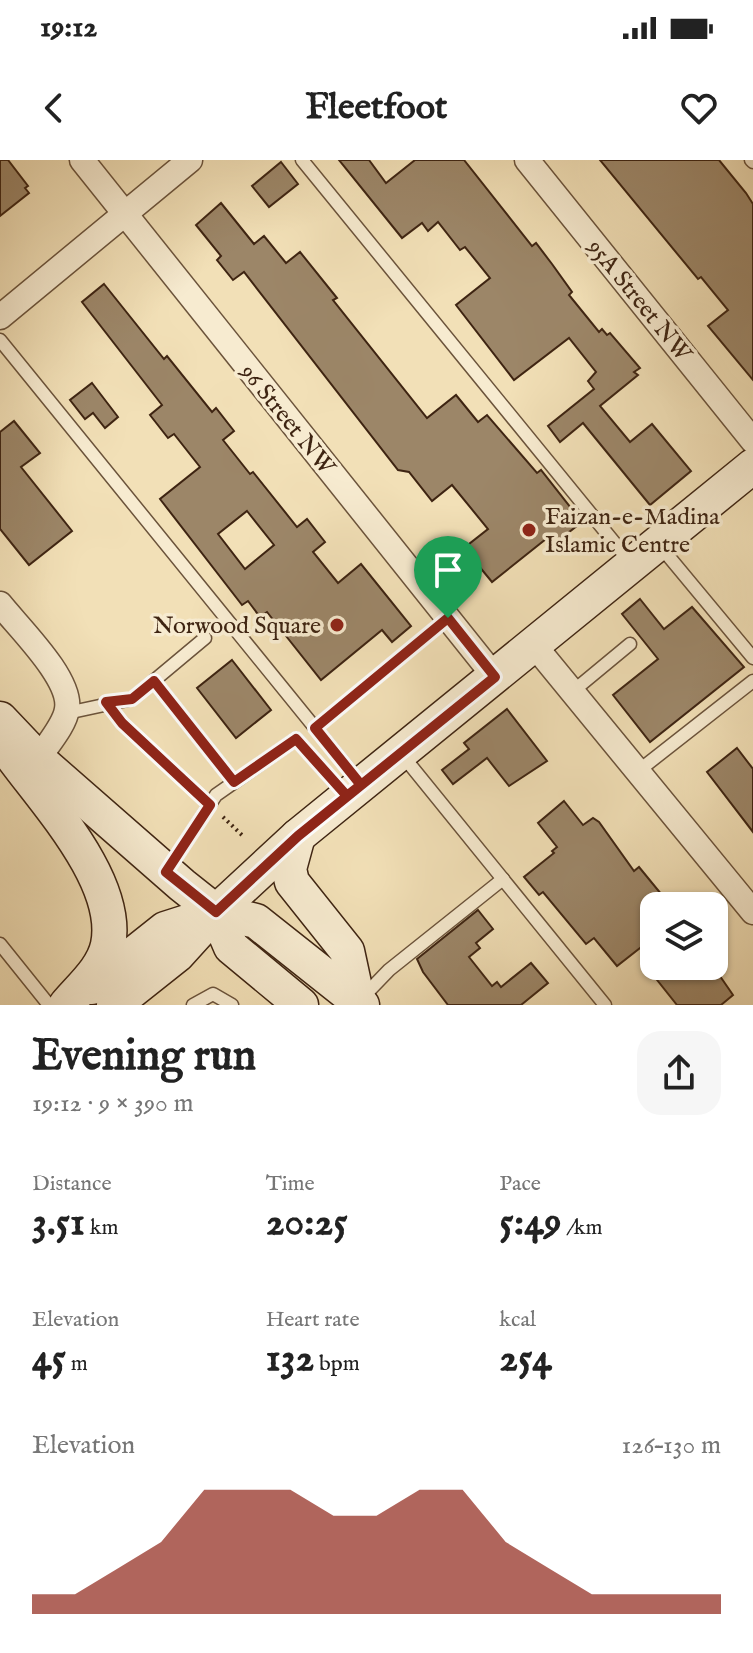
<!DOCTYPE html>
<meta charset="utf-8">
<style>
:root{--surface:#fff;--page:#f6f6f6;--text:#222;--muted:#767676;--accent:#8f2418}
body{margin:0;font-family:"IM FELL English",serif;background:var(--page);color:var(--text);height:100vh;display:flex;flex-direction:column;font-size:30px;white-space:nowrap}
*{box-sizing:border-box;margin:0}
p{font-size:26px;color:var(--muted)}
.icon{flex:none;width:44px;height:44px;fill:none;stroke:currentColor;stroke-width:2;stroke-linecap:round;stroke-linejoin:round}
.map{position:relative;height:845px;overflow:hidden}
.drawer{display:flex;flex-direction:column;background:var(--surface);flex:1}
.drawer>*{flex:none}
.buttons{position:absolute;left:640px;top:732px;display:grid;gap:16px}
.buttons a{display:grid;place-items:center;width:88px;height:88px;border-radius:16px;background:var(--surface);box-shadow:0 2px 6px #0004;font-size:40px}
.pin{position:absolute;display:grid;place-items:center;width:68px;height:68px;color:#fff;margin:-82px -34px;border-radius:50% 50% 50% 0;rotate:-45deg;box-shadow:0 0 8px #0007}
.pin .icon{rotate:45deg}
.round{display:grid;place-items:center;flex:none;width:84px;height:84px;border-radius:24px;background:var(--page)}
.overview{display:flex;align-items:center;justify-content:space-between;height:136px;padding:0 32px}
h1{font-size:44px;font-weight:700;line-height:60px}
.metrics{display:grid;grid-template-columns:repeat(3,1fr);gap:12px;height:136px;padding:8px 32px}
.metrics div{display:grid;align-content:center}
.metrics b{font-size:40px;font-weight:700}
.metrics small{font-size:22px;font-weight:400}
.metrics p{font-size:22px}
.chart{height:224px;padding:16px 32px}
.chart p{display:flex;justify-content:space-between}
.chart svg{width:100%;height:144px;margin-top:8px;fill:var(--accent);opacity:.7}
.status{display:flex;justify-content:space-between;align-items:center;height:56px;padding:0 40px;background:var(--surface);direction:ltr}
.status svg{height:22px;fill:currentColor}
header{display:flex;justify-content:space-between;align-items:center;height:104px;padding:0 32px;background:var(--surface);font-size:36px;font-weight:700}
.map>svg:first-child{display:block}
.building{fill:#9c8668;stroke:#3e2412;stroke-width:2;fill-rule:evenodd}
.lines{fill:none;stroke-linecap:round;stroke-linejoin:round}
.service-casing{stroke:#6b533b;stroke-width:15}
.minor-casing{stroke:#6b533b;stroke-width:27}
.secondary-casing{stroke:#3e2412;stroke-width:37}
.path{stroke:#3e2412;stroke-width:4;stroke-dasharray:2 4;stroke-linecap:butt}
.service{stroke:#f7ebd0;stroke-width:12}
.minor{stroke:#f7ebd0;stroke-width:24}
.secondary{stroke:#f7ebd0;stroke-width:34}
.route-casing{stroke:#fff;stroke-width:16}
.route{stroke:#8f2418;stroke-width:10}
.poi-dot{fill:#8f2418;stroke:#f7ebd0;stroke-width:3}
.labels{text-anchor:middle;stroke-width:7;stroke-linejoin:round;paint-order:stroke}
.street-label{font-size:24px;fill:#3e2412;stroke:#f7ebd0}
.poi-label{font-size:24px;fill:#3e2412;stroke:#f7ebd0;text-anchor:start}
</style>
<div class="status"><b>19:12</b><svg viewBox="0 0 49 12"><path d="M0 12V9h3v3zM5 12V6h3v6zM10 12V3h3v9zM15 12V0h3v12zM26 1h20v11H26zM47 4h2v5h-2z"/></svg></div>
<header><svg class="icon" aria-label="back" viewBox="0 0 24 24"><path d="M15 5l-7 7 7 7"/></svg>Fleetfoot<svg class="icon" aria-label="heart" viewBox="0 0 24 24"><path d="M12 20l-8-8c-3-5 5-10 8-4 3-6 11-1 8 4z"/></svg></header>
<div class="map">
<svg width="753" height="845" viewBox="0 0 753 845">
<rect width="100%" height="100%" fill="#f2e0b7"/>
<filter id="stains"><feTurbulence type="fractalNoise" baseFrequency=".0025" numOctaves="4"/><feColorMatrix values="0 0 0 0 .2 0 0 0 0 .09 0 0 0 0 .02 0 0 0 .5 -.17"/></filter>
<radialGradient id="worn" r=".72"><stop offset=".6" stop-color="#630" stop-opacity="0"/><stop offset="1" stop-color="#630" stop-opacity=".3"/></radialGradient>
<g class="building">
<path d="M0,0H8L28,26L25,28L29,33L0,56Z"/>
<path d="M339,0H369L386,23L415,0H464L532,86L536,83L552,104L572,132L569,135L599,172L602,169L607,175L610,173L640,208L634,212L638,215L600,246L630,282L652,264L691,311L650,345L583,263L560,282L548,266L594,229L588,221L596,212L569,178L514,220L456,145L490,118L465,87L460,90L438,62L428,71L422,63L402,78Z"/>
<path d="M600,0H719L746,33L753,44V220L708,166L728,150L701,117L698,119Z"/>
<path d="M281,2L298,24L269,47L252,26Z"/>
<path d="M221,43L254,84L264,76L286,103L300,92L337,138L333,140L427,258L456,235L478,262L487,255L537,313L541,310L582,362L551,386L546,379L492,422L464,388L488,369L452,325L432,341L409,312L398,310L244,112L233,120L217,100L221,96L196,65Z"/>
<path d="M104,124L164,199L167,196L212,252L216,248L234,271L223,280L250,314L253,312L297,367L307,359L325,382L313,392L338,423L361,404L411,466L392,482L382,470L321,520L267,452L260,457L248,441L242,445L160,339L200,307L174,274L168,278L150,255L162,245L82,142ZM247,351L274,385L245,409L218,374Z"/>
<path d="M92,223L118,257L105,268L93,253L85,259L70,240Z"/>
<path d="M14,261L40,293L21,307L72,371L29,405L0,369V272Z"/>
<path d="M640,439L664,469L692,447L744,507L650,582L613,535L658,499L622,454Z"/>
<path d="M232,500L271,550L236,578L197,528Z"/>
<path d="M507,549L547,601L509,626L487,598L453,624L442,610L469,589L464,583Z"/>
<path d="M737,588L753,609V672L707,612Z"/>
<path d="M564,641L583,665L593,658L599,662L634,711L639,707L671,746H654V777L617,806L594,778L586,784L543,732L539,735L524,717L554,693L552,691L557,687L538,663Z"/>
<path d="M478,750L493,769L476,783L480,788L469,797L492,826L497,822L501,827L531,803L548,823L521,845H448L423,812L417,799Z"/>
<path d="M646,806H713L733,835L721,845H677Z"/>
</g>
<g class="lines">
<g class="service-casing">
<g id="service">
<path d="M302,0L631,403"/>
<path d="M751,0L753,2"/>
<path d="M0,180L359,622"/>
<path d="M660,386L753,498"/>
<path d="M154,521L234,622"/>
<path d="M572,532L630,484"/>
<path d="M67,553L132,539L205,478"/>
<path d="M315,568L448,458"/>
<path d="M403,596L605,845"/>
<path d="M637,612L753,521"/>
<path d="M167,711L216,635L296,579L345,634"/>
<path d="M0,784L49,845"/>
<path d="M362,838L389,810L503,719"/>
<path d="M193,845L213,834L232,845"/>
</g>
</g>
<g class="minor-casing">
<g id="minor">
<path d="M82,0L495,517"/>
<path d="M527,0L753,281"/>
<path d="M0,157L190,0"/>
<path d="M0,444C19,468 72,519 67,549C65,565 47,585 38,599"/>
<path d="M534,485L753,752"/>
</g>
</g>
<g class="secondary-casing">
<g id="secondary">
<path d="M0,559L38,599L182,725L216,752L256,761L362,845"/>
<path d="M9,592C44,641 121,721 108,785C103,809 81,827 66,845"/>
<path d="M298,676L289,709L292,722L347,791L358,842"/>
<path d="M216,752L231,787L301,845"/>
<path d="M92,827L165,769L212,754"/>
<path d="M114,845L177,795L216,752L298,676L753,306"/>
</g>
</g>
<g class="path">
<path d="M118,558L199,634"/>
<path d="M223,657L244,677"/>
</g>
<use href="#service" class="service"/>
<use href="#minor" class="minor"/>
<use href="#secondary" class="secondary"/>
</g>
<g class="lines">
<g class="route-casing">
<path id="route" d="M448,458L315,568L361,625L347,636L296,579L234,622L154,521L132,539L106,542L122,563L210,645L166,712L216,752L298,676L495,517L448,458"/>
</g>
<use href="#route" class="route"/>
</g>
<g class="poi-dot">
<circle cx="529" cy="370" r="8"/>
<circle cx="337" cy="465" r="8"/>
</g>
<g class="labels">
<g class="street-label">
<text transform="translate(640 140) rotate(51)" y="8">95A Street NW</text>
<text transform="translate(288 259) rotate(51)" y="8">96 Street NW</text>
</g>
<g class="poi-label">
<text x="545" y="364">Faizan-e-Madina<tspan x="545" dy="28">Islamic Centre</tspan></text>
<text x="321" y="473" text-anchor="end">Norwood Square</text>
</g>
</g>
<rect width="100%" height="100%" filter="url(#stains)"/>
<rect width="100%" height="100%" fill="url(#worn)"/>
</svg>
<div class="buttons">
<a><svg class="icon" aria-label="layers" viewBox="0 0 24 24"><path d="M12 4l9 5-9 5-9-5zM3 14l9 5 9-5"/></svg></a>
</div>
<div class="pin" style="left:448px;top:458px;background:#1e9e55"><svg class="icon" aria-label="arrive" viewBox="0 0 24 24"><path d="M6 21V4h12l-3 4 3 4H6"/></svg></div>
</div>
<section class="drawer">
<div class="overview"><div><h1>Evening run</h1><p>19:12 · 9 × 390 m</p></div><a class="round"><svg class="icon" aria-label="share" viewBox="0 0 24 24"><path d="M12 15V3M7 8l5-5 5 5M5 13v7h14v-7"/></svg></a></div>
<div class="metrics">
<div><p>Distance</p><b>3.51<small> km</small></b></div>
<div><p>Time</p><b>20:25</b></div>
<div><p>Pace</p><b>5:49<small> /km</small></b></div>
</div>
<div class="metrics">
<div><p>Elevation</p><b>45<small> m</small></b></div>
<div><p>Heart rate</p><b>132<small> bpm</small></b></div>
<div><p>kcal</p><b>254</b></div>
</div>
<div class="chart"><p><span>Elevation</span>126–130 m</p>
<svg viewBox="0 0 160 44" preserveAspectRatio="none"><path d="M0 44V38L10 38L20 30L30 22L40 6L50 6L60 6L70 14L80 14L90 6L100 6L110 22L120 30L130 38L140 38L150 38L160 38V44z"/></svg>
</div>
</section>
